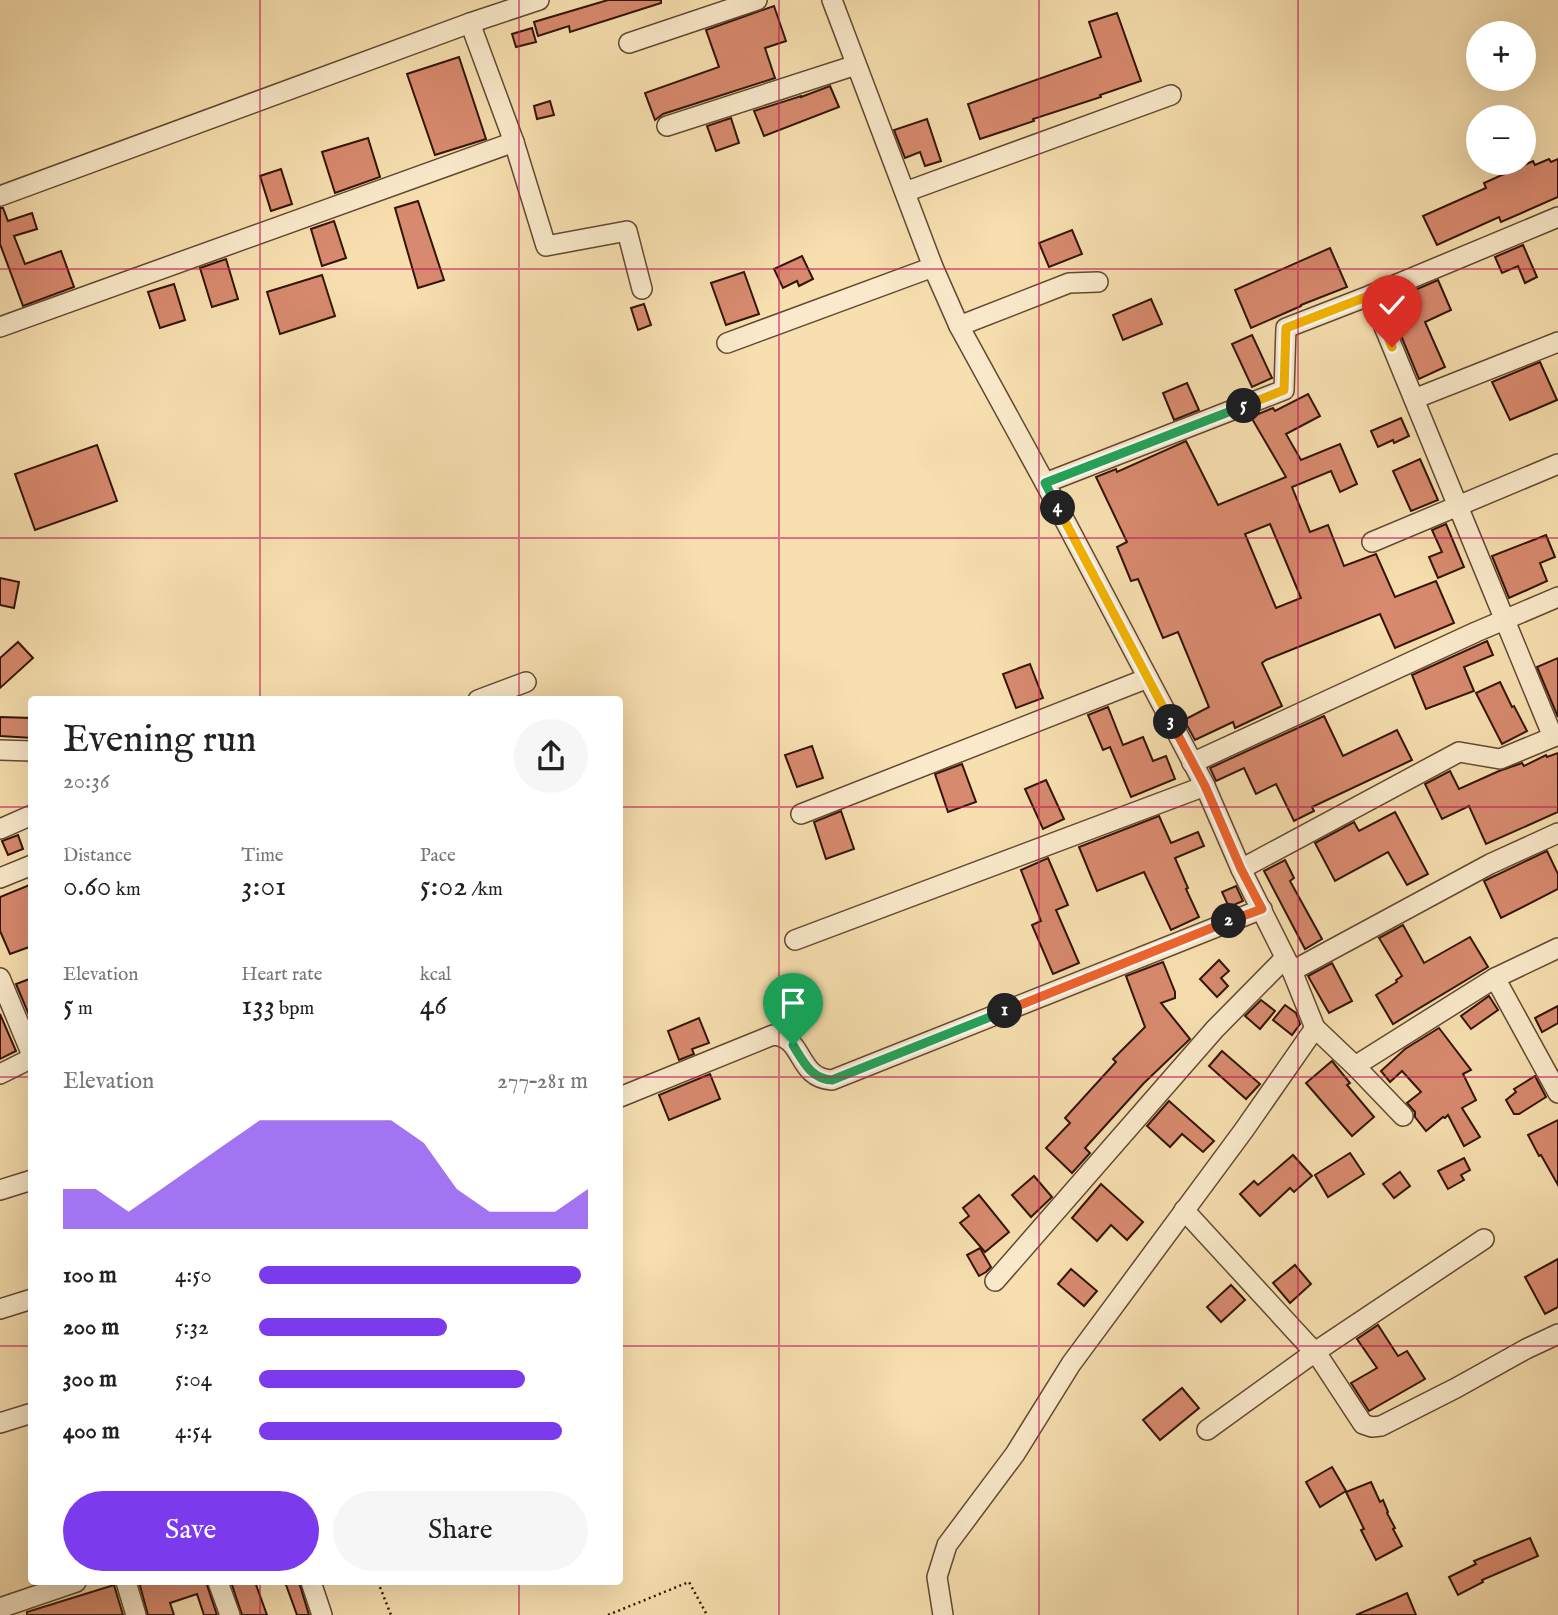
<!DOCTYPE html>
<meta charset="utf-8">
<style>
:root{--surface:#fff;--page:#f6f6f6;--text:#222;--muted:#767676;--accent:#7c3aed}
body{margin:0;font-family:"IM FELL English",serif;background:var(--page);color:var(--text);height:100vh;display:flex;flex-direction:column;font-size:26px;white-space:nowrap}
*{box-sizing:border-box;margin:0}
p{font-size:23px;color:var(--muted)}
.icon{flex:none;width:38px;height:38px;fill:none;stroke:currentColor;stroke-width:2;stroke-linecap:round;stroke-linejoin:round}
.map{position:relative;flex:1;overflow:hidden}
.panel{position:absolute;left:28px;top:696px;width:595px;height:889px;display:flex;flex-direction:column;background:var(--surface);border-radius:7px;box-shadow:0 7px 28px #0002}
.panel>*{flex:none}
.tools{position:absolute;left:1466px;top:21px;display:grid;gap:14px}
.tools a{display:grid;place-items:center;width:70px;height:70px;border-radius:50%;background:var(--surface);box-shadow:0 7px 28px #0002;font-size:35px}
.pin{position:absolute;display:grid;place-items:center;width:60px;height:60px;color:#fff;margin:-72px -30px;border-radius:50% 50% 50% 0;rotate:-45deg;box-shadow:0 0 7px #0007}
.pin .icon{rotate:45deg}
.km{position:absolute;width:35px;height:35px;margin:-18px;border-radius:50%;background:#222;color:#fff;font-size:19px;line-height:35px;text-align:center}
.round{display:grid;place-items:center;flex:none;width:74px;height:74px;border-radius:37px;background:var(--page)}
.overview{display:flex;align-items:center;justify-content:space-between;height:119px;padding:0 35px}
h1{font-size:38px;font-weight:600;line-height:52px}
.metrics{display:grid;grid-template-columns:repeat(3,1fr);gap:10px;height:119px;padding:7px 35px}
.metrics div{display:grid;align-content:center}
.metrics b{font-size:30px;font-weight:600}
.metrics small{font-size:19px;font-weight:400}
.metrics p{font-size:19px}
.chart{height:196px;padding:14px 35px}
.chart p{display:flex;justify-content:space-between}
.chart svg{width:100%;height:126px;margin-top:7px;fill:var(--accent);opacity:.7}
.action{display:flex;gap:14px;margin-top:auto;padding:14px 35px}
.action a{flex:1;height:80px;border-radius:42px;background:var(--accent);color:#fff;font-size:28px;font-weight:600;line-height:80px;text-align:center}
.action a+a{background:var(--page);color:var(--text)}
ul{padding:0 35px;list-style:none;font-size:23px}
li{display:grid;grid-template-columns:112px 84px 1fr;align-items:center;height:52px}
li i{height:18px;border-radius:9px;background:var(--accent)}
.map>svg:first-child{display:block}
.building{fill:#d88a6e;stroke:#321507;stroke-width:2;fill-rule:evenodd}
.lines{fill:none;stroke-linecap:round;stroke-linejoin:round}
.minor-casing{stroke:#634831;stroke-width:22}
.path{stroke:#321507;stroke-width:2.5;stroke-dasharray:2 3.5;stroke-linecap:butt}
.minor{stroke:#faeacb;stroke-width:19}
.split-1-casing{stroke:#fff;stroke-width:14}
.split-2-casing{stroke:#fff;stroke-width:14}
.split-3-casing{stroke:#fff;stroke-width:14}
.split-4-casing{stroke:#fff;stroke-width:14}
.split-5-casing{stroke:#fff;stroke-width:14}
.split-6-casing{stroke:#fff;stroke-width:14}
.split-1{stroke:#22a559;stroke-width:9}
.split-2{stroke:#f0652b;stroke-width:9}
.split-3{stroke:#f0652b;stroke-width:9}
.split-4{stroke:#f5b400;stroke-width:9}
.split-5{stroke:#22a559;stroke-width:9}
.split-6{stroke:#f5b400;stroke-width:9}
.grid{fill:none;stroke:#c2185b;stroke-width:2;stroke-opacity:0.55}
</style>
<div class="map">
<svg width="1558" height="1615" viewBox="0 0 1558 1615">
<rect width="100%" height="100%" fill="#f7dfaf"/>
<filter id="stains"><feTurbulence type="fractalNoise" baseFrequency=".00286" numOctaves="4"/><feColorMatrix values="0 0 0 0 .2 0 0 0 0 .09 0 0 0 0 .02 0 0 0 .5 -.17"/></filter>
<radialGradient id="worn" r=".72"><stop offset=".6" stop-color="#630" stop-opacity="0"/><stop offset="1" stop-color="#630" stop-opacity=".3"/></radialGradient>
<g class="building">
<path d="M608,0H661V3L570,32L569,26L538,36L534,22Z"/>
<path d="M774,6L786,41L765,48L775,78L663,114L655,120L645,93L719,67L706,30Z"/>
<path d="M1117,13L1141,81L1100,95L1101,97L1033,119L1034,121L980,139L968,104L1101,57L1089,22Z"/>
<path d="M532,28L536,42L516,47L512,34Z"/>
<path d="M459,57L486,139L435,155L407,74Z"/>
<path d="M830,86L839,107L764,136L754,111L801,96V97Z"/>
<path d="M550,101L554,115L537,119L534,106Z"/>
<path d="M731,118L739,143L716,151L707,126Z"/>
<path d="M927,119L941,161L925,166L920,152L905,158L894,130Z"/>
<path d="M368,138L380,177L335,193L322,152Z"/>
<path d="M1549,159L1551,162L1558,159V197L1501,222L1499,217L1437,245L1423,216L1486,188L1484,183L1533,161L1535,165Z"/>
<path d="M281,169L292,204L271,211L260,176Z"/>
<path d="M418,201L444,280L418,288L395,208Z"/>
<path d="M0,208H3L8,221L32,213L37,229L14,236L25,264L61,251L74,287L23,306L0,244Z"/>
<path d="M334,221L346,258L322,266L311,229Z"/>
<path d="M1072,230L1082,254L1049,267L1039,243Z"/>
<path d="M1523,245L1537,277L1525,283L1518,266L1502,273L1495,257Z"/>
<path d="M1330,248L1347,287L1301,305V306L1251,328L1235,290Z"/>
<path d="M802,256L813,279L799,286L797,281L783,288L774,269Z"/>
<path d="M226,259L238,299L212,307L200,268Z"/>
<path d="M744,272L759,314L726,325L711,283Z"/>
<path d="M322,275L335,316L280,334L267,292Z"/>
<path d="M1438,280L1451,310L1425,322L1445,367L1419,379L1387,302Z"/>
<path d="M174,284L185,320L160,328L148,292Z"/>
<path d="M1151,299L1162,324L1123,340L1113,315Z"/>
<path d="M644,304L651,325L638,330L631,308Z"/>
<path d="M1252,335L1272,378L1252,387L1232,344Z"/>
<path d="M1540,362L1557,400L1510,420L1492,382Z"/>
<path d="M1187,383L1199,410L1174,420L1163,393Z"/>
<path d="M1308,394L1320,416L1286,434L1301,460L1340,444L1357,484L1340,492L1331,471L1292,487L1310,532L1328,525L1344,566L1376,554L1395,597L1436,581L1454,623L1395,648L1380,614L1266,660L1262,663L1282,706L1235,728L1233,722L1195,740L1184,720L1209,707L1178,632L1163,638L1138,579L1131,581L1117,547L1127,542L1096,477L1116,469L1117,472L1186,441L1218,505L1286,477L1251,417L1273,408L1275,411ZM1270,524L1301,598L1276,608L1245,534Z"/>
<path d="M1401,418L1409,436L1394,443L1393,440L1378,447L1371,431Z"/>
<path d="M97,445L117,501L35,530L15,474Z"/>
<path d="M1420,459L1438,500L1411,511L1393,471Z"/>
<path d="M1446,524L1464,567L1438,578L1429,557L1442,552L1432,530Z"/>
<path d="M1546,535L1555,557L1540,563L1547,581L1509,598L1492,556Z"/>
<path d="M0,578L19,582L14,608L0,605Z"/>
<path d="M1487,641L1493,655L1464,667L1474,691L1426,709L1412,675Z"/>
<path d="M18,642L33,658L0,688V658Z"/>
<path d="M1558,658V717L1537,667Z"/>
<path d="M1030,664L1043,698L1016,708L1003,674Z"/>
<path d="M1500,682L1512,707L1514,706L1527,731L1502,744L1476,693Z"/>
<path d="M1108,707L1123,745L1143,737L1153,761L1166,756L1175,779L1131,797L1110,747L1103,750L1088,715Z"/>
<path d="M1324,716L1343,756L1397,730L1412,760L1312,807L1314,811L1294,821L1276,784L1256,794L1244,768L1216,781L1210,768Z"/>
<path d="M0,717L32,718V738L0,736Z"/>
<path d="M812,746L823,778L797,787L785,755Z"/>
<path d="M1558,753V812L1486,844L1469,806L1442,819L1425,784L1450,771L1459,789L1499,771L1522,763L1524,766L1546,755L1547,757Z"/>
<path d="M962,764L976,802L948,812L935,774Z"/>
<path d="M1046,780L1064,819L1043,829L1025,789Z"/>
<path d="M841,811L854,849L826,859L814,822Z"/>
<path d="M1395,812L1428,874L1407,885L1388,852L1335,881L1315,843L1354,822L1359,831Z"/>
<path d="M1159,816L1171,843L1198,832L1204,846L1175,858L1188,888L1186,889L1199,917L1171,930L1144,872L1097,891L1079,847Z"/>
<path d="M18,835L23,849L8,855L2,841Z"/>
<path d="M1547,851L1558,874V889L1501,918L1484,881Z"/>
<path d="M1048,858L1068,905L1056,910L1079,963L1053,974L1032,925L1041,921L1021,870Z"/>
<path d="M1285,860L1294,878L1290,881L1322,939L1305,949L1264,871Z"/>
<path d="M32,884V946L10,954L0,931V897Z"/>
<path d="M1236,886L1243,901L1229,907L1222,892Z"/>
<path d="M1403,925L1424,963L1470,937L1488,967L1393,1024L1376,995L1397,982L1396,980L1402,976L1379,938Z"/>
<path d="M1219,960L1229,971L1221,978L1228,986L1217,997L1200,979Z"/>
<path d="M1163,962L1175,992V998L1161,1003L1190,1039L1144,1083L1085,1148L1090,1153L1072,1173L1046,1148L1070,1123L1065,1118L1116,1062L1113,1059L1145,1027L1126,976Z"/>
<path d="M1332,963L1352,1001L1329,1013L1308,976Z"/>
<path d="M32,978V1022L16,984Z"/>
<path d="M1489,996L1498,1010L1471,1029L1461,1016Z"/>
<path d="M1261,1000L1275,1011L1260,1029L1245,1016Z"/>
<path d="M1285,1005L1296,1013L1300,1024L1292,1035L1273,1020Z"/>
<path d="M1558,1006V1023L1542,1032L1535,1018Z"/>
<path d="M0,1014L16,1051L0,1059Z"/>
<path d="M699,1018L709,1043L692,1049L694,1054L679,1060L668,1031Z"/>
<path d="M1439,1028L1471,1070L1463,1074L1476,1100L1462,1108L1480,1137L1464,1146L1448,1115L1445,1118L1443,1117L1426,1131L1415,1117V1112L1407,1103L1421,1092L1402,1071L1390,1082L1381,1071L1405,1049Z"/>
<path d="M1222,1051L1260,1084L1246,1099L1209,1066Z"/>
<path d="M1332,1061L1350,1083L1347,1085L1374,1117L1352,1136L1306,1083Z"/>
<path d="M710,1074L720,1099L669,1120L659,1095Z"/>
<path d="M1535,1076L1546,1097L1519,1114H1514L1506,1100L1516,1092L1514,1089Z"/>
<path d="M1169,1101L1214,1141L1203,1152L1182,1134L1170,1147L1147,1126Z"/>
<path d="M1558,1120V1185L1541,1155L1539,1156L1528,1135Z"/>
<path d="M1350,1153L1364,1174L1328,1197L1315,1175Z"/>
<path d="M1293,1155L1312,1176L1294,1192L1290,1188L1260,1216L1240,1194L1254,1181L1258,1185Z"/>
<path d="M1464,1158L1470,1170L1461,1175L1464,1180L1448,1189L1438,1171Z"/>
<path d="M1400,1172L1410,1186L1394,1198L1383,1184Z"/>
<path d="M1034,1176L1052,1197L1031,1217L1012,1195Z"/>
<path d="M1101,1184L1143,1222L1127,1240L1111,1225L1097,1241L1072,1218Z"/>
<path d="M979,1195L1009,1232L985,1252L960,1223L969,1216L963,1208Z"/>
<path d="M980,1248L991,1267L986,1272L979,1276L967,1255Z"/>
<path d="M1558,1259V1307L1545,1314L1525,1277Z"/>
<path d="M1295,1265L1311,1284L1290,1303L1273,1283Z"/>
<path d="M1071,1269L1097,1291L1084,1306L1058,1284Z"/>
<path d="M1231,1285L1245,1300L1221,1322L1207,1307Z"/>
<path d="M1378,1325L1398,1356L1407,1351L1425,1379L1369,1411L1351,1383L1377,1368L1357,1339Z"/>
<path d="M1182,1388L1199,1408L1160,1440L1143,1420Z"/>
<path d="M1332,1467L1346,1491L1320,1507L1306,1482Z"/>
<path d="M1371,1482L1380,1502L1383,1500L1388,1512L1387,1513L1395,1528L1393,1529L1402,1546L1376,1560L1361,1530L1364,1529L1346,1492Z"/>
<path d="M1530,1538L1538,1556L1482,1580L1483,1582L1458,1595L1449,1577L1476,1564L1474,1561Z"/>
<path d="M139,1582H206L217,1615H204L197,1594L170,1603L174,1615H148Z"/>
<path d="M231,1582H255L267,1615H242Z"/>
<path d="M285,1582H299L309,1615H297Z"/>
<path d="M114,1585L123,1615H27V1612Z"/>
<path d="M1407,1593L1416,1615H1356L1394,1599Z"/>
</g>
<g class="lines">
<g class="minor-casing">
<g id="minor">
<path d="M832,0L933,267L959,326L1045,483L1205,786L1241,869L1292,971L1315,1028L1244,1130L1071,1364L1015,1454L947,1545L937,1577L943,1615"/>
<path d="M470,23L514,142L546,246L627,231L642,289"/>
<path d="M629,43L757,0"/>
<path d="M667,126L856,65"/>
<path d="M905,192L1171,95"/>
<path d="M0,196L470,23L539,0"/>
<path d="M1371,295C1432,442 1492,590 1553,737"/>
<path d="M959,326L1069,283L1098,282"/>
<path d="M0,327L514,142"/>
<path d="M727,343L933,267"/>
<path d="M1414,399L1558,342"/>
<path d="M1045,483L1284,390L1286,328L1371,295L1558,217"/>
<path d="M1372,542L1558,464"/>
<path d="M478,700L526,682"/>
<path d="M0,750L32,751"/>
<path d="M1192,763L1476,632L1558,597"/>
<path d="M801,814L1148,678"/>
<path d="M0,829L32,815"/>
<path d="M1241,869L1459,752L1500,759L1558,735"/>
<path d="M0,878L32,865"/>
<path d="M795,940L1205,786"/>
<path d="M1292,971L1490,864L1558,833"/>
<path d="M0,978L32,1055"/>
<path d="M1495,978L1558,948"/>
<path d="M1315,1028L1355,1066L1495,978L1558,1093"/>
<path d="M1355,1066L1403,1116"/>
<path d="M0,1074L32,1058"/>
<path d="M620,1097L773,1035C805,1037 796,1078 832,1080L1262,909"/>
<path d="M0,1190L32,1180"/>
<path d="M1184,1210L1319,1357L1363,1424L1372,1427L1381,1426L1456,1388L1526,1349L1558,1334"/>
<path d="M995,1281L1215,1029L1285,958"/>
<path d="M0,1309L32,1299"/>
<path d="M0,1423L32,1413"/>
<path d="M1207,1430L1315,1352L1484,1239"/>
<path d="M126,1582L136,1615"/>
<path d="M218,1582L230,1615"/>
<path d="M311,1582L322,1615"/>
<path d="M0,1608L76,1582"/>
</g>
</g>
<g class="path">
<path d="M378,1582L391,1615"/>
<path d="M608,1615L689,1582L707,1615"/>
</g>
<use href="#minor" class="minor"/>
</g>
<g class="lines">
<g class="split-1-casing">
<path id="split-1" d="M793,1045C803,1061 811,1079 832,1080L1005,1011"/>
</g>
<g class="split-2-casing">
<path id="split-2" d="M1005,1011L1229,921"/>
</g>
<g class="split-3-casing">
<path id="split-3" d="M1171,722L1205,786L1241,869L1262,909L1229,921"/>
</g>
<g class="split-4-casing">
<path id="split-4" d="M1058,508L1171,722"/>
</g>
<g class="split-5-casing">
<path id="split-5" d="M1058,508L1045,483L1244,406"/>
</g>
<g class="split-6-casing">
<path id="split-6" d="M1244,406L1284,390L1286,328L1371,295L1392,347"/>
</g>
<use href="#split-1" class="split-1"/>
<use href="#split-2" class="split-2"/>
<use href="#split-3" class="split-3"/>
<use href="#split-4" class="split-4"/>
<use href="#split-5" class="split-5"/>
<use href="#split-6" class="split-6"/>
</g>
<path class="grid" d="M260,0V700M519,0V700M779,0V1615M1039,0V1615M1298,0V1615M0,269H1558M0,538H1558M0,807H32M620,807H1558M0,1077H32M620,1077H1558M0,1346H32M620,1346H1558M260,1582V1615M519,1582V1615"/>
<rect width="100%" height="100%" filter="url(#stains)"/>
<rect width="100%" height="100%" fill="url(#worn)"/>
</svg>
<div class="tools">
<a>+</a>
<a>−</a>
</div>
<div class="pin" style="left:793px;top:1045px;background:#1e9e55"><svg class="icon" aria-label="arrive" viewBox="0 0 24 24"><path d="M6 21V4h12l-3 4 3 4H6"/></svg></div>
<div class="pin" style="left:1392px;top:347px;background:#d93025"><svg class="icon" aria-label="check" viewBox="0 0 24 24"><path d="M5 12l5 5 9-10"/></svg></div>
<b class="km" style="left:1005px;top:1011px">1</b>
<b class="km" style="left:1229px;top:921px">2</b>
<b class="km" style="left:1171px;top:722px">3</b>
<b class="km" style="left:1058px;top:508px">4</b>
<b class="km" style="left:1244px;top:406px">5</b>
<section class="panel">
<div class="overview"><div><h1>Evening run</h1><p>20:36</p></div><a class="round"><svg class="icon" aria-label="share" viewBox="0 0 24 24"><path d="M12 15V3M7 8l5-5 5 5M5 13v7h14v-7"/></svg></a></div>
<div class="metrics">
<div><p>Distance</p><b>0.60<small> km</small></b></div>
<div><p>Time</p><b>3:01</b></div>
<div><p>Pace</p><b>5:02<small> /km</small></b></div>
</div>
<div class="metrics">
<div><p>Elevation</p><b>5<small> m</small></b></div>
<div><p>Heart rate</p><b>133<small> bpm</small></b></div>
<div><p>kcal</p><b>46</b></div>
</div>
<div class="chart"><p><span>Elevation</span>277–281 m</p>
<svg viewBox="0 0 160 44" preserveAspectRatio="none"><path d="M0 44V30L10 30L20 38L30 30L40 22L50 14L60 6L70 6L80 6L90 6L100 6L110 14L120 30L130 38L140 38L150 38L160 30V44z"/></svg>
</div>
<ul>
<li><b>100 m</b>4:50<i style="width:98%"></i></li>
<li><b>200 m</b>5:32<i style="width:57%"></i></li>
<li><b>300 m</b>5:04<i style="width:81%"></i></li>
<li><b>400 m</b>4:54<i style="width:92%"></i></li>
</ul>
<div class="action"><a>Save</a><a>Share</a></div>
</section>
</div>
